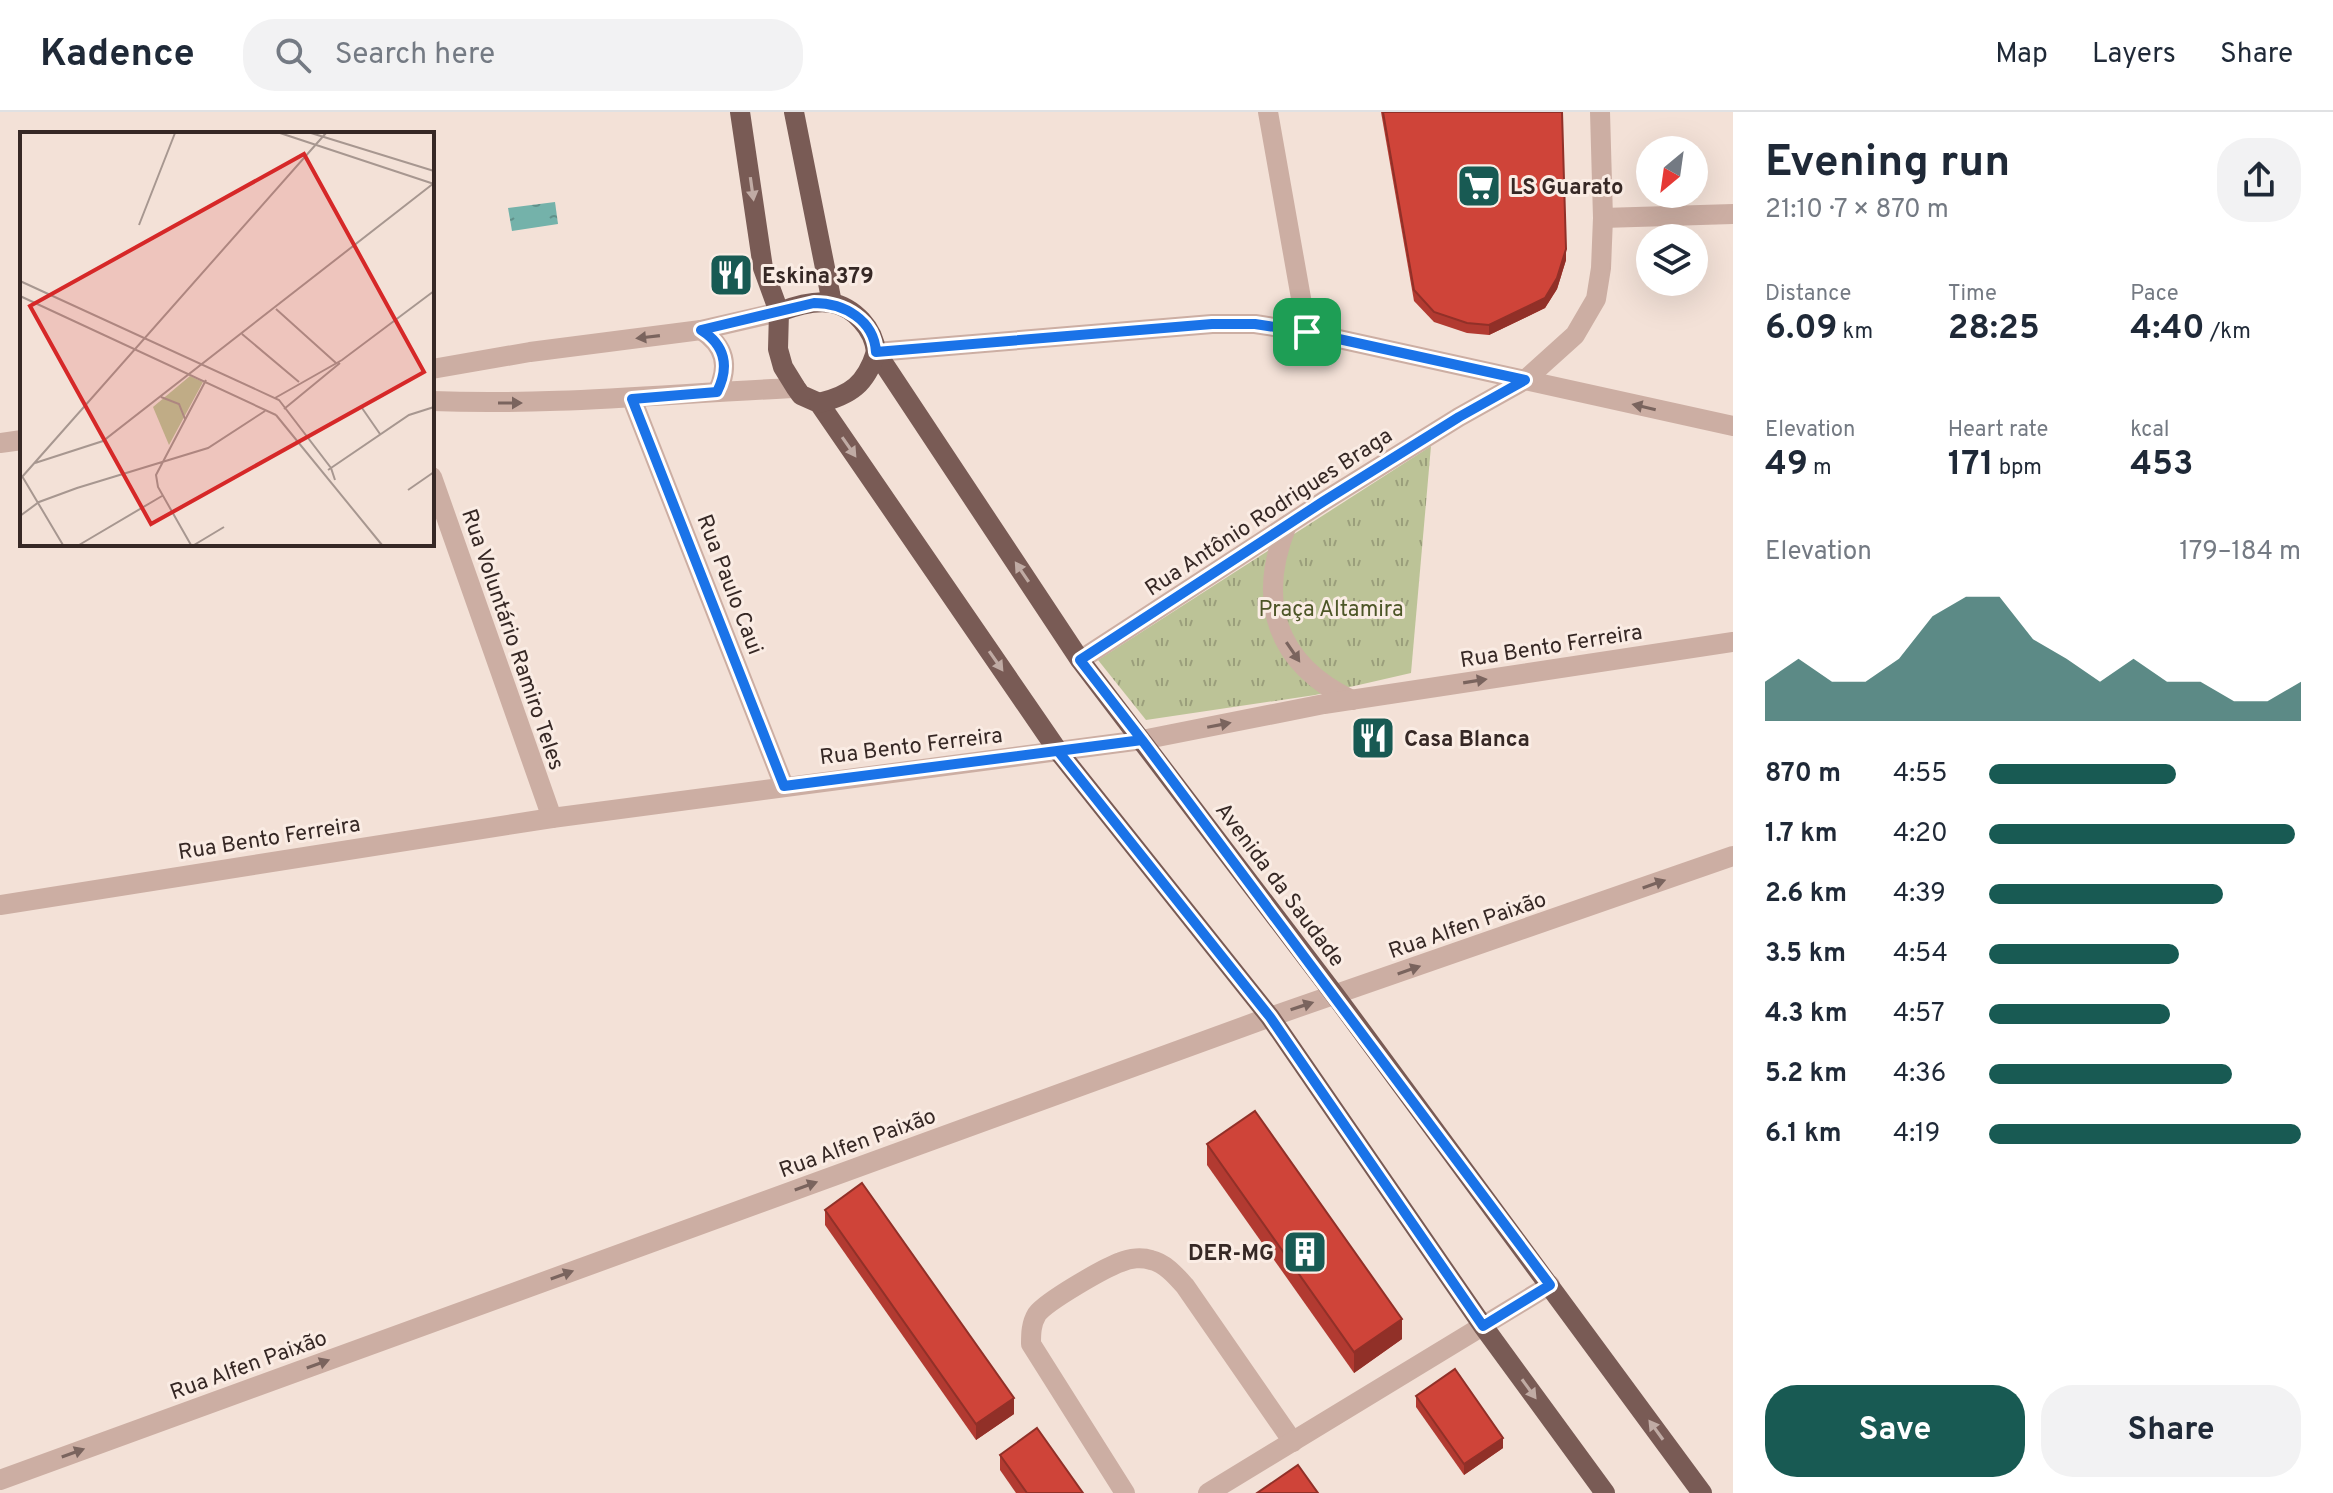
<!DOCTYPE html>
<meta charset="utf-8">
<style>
:root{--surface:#fff;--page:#f2f2f3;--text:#1f2937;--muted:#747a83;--line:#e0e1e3;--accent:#185a53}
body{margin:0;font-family:Overpass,sans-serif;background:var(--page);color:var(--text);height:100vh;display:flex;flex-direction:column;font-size:30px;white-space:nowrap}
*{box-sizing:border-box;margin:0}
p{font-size:26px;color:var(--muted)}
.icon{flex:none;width:44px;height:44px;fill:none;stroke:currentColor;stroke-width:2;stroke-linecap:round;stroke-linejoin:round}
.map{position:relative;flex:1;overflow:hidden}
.side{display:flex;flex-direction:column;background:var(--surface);width:600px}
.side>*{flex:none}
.needle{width:52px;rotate:209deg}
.buttons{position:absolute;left:1636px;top:24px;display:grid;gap:16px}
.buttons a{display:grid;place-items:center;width:72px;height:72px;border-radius:50%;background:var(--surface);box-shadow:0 8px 32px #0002;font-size:40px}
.pin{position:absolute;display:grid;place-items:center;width:68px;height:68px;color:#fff;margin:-34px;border-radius:16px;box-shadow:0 4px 12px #0006}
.round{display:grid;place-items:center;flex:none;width:84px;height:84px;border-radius:32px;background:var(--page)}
.overview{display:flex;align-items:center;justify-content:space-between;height:136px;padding:0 32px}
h1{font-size:44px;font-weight:700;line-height:60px}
.stats{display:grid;grid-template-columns:repeat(3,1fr);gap:12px;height:136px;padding:8px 32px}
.stats div{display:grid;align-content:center}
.stats b{font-size:34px;font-weight:700}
.stats small{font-size:22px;font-weight:400}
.stats p{font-size:22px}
.chart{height:224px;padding:16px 32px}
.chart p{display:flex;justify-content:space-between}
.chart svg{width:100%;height:144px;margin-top:8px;fill:var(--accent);opacity:.7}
.cta{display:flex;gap:16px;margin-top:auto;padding:16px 32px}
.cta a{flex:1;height:92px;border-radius:32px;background:var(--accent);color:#fff;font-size:32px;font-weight:700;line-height:92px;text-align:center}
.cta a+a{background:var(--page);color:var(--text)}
ul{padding:0 32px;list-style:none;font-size:26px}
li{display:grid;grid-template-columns:128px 96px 1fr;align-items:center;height:60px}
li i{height:20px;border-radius:10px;background:var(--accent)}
header{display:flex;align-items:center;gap:48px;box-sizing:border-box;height:112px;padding:0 40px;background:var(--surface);border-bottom:2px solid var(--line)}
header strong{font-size:38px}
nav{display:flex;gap:44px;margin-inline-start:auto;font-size:28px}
.search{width:560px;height:72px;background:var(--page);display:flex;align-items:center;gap:20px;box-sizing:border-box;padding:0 28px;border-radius:32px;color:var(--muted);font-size:30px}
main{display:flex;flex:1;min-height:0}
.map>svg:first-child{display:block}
.park{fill:url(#park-tufts)}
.water{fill:url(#water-ripples)}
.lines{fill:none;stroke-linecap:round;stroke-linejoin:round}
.minor{stroke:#ccaea3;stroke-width:20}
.major{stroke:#795b55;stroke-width:20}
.wall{fill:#b23a31}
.shaded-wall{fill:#913028}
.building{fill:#cf4439;stroke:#913028;stroke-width:2}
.oneway{fill:#c0aba4}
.oneway2{fill:#7a645e}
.route-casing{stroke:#fff;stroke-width:16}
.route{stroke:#1a73e8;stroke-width:10}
.labels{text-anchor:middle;stroke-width:6;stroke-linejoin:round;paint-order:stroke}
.poi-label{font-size:22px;font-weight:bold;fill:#362825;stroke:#faece4;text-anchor:start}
.street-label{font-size:22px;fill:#362825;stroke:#faece4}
.park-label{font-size:22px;fill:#4d5627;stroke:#faece4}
.inset-road{fill:none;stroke:#a79790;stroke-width:2}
.view{fill:#d62828;fill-opacity:0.15;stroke:#d62828;stroke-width:4}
.inset-edge{fill:none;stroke:#362825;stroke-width:4}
</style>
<header>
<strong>Kadence</strong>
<div class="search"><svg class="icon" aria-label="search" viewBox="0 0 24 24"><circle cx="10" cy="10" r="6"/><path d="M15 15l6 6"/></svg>Search here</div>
<nav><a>Map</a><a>Layers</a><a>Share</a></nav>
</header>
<main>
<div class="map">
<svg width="1733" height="1381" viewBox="0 0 1733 1381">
<defs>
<pattern id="park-tufts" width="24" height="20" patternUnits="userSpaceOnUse" patternTransform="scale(2)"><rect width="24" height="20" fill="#bcc397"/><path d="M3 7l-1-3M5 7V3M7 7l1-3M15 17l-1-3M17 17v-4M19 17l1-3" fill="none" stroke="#9a9e7b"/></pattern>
<pattern id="water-ripples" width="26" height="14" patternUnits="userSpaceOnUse" patternTransform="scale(2)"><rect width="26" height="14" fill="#74b2aa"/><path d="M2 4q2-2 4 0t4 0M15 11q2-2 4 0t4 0" fill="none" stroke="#60918a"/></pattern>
</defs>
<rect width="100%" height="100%" fill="#f3e1d7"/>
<path class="park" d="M1431,334L1411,561L1315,583L1146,608L1098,548Z"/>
<path class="water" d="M555,90L558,112L512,119L508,96Z"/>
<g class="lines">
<g class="minor">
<path d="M1268,0L1307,220"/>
<path d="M1603,106L1733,102"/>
<path d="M701,218C725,234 730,254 717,280"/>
<path d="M876,240L1212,212H1255L1307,220L1733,314"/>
<path d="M432,257L530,240L701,218L779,200"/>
<path d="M632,287L784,674"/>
<path d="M432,289C554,294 674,281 796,276"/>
<path d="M0,331L22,328"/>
<path d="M432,365L552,706"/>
<path d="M1287,413C1256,489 1276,552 1352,588"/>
<path d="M1080,548L1324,389L1459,305L1525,268L1575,223L1596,187L1601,156L1603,106L1600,0"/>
<path d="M0,793L552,706L1142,628L1324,592L1733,530"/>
<path d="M0,1368L1270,905L1733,744"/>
<path d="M1125,1381L1031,1232C1031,1222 1031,1212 1037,1202C1047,1189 1104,1156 1121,1150C1130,1146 1142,1145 1151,1148C1165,1151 1176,1164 1185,1174L1293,1330"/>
<path d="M1208,1381L1550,1173"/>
</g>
<g class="major">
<path d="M740,0L763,156L779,200L778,237L783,255L796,276L801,283L819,291L1058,639L1270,905L1483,1214L1605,1381"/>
<path d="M794,0L832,191"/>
<path d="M779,200C795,194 814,188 831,191C854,195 874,217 876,240L1080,548L1335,883L1702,1381"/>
<path d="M819,291C851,283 866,272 876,240"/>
</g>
</g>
<g class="wall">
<path d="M1381,0H1562L1566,148L1557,177L1545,196L1489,223L1467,221L1434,210L1414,189Z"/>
<path d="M1207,1032L1402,1227L1354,1261L1207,1053Z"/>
<path d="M825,1098L1014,1302L976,1328L825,1113Z"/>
<path d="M1416,1284L1503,1336L1464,1363L1416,1295Z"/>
<path d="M1000,1343L1083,1381H1016L1000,1358Z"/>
</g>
<g class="shaded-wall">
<path d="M1566,137V148L1557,177L1545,196L1489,223V213Z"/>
<path d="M1402,1207V1227L1354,1261V1240Z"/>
<path d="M1014,1286V1302L976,1328V1312Z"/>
<path d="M1503,1326V1336L1464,1363V1352Z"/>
</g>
<g class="building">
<path d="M1383,0H1562L1566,137L1557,166L1545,186L1489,213L1467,211L1434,200L1414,178Z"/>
<path d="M1255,999L1402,1207L1354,1240L1207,1032Z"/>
<path d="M862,1071L1014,1286L976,1312L825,1098Z"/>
<path d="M1455,1257L1503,1326L1464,1352L1416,1284Z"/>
<path d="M1037,1316L1083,1381H1027L1000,1343Z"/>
<path d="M1298,1353L1318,1381H1257Z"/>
</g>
<defs><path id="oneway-solid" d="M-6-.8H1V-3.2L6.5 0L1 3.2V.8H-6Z" transform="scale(2)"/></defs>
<g class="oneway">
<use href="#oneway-solid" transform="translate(752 77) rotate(82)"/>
<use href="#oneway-solid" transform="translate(849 335) rotate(55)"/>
<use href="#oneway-solid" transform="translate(1022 460) rotate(-124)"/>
<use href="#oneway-solid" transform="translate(996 549) rotate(55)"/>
<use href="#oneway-solid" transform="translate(1529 1277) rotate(54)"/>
<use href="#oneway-solid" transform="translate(1656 1318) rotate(-126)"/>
</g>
<g class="oneway2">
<use href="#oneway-solid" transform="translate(648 225) rotate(173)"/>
<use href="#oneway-solid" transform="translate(510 291)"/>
<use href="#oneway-solid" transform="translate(1644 295) rotate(-167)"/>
<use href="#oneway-solid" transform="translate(1293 540) rotate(56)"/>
<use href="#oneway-solid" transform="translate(1475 569) rotate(-9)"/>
<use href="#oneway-solid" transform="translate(1219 613) rotate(-11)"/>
<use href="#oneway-solid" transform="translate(1654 772) rotate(-19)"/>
<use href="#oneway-solid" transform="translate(1409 858) rotate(-19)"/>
<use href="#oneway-solid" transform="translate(1302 894) rotate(-18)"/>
<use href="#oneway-solid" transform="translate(806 1074) rotate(-20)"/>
<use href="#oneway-solid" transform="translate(562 1163) rotate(-20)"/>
<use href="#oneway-solid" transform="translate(318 1252) rotate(-20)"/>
<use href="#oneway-solid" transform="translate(73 1341) rotate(-20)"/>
</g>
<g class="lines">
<g class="route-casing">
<path id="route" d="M1307,220L1255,212H1212L876,240C874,208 844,191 814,191L701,218C725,233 730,254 717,280L632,287L784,674L1142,628L1550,1173L1483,1214L1270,905L1058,639L1142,628L1080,548L1324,389L1459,305L1525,268L1307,220"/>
</g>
<use href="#route" class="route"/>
</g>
<defs>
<g id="supermarket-square" transform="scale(2.3)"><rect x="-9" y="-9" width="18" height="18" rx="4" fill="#185a53" stroke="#faece4"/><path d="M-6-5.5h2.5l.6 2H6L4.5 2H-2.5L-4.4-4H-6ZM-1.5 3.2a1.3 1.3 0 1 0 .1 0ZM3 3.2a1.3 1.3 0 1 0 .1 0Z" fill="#fff"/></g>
<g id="restaurant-square" transform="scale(2.3)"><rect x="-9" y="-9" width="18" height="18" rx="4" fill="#185a53" stroke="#faece4"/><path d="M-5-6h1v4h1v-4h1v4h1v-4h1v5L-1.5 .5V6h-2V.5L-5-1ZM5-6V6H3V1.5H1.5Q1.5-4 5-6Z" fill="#fff"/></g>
<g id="building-square" transform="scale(2.3)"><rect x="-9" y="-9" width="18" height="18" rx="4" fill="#185a53" stroke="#faece4"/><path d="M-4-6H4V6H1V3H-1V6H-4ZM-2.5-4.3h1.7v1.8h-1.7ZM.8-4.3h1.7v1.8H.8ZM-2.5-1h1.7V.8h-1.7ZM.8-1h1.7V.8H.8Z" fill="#fff"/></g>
</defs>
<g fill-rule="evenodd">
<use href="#supermarket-square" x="1479" y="74"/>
<use href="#restaurant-square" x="731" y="163"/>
<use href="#restaurant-square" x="1373" y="626"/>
<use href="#building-square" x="1305" y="1140"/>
</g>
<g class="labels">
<g class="poi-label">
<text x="1510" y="82">LS Guarato</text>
<text x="762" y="171">Eskina 379</text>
<text x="1404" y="634">Casa Blanca</text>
<text x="1274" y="1148" text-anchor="end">DER-MG</text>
</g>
<g class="street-label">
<text transform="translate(1268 399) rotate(-33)" y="8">Rua Antônio Rodrigues Braga</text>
<text transform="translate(731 472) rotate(69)" y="8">Rua Paulo Caui</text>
<text transform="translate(514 527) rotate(71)" y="8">Rua Voluntário Ramiro Teles</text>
<text transform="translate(1551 533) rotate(-9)" y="8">Rua Bento Ferreira</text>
<text transform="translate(911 633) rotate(-7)" y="8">Rua Bento Ferreira</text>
<text transform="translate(269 725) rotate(-9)" y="8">Rua Bento Ferreira</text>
<text transform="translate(1281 772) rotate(53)" y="8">Avenida da Saudade</text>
<text transform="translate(1467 812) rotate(-19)" y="8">Rua Alfen Paixão</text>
<text transform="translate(857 1030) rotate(-20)" y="8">Rua Alfen Paixão</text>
<text transform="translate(248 1252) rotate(-20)" y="8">Rua Alfen Paixão</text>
</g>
<g class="park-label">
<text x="1331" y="504">Praça Altamira</text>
</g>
</g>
<g transform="translate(20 20)">
<rect width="414" height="414" fill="#f3e1d7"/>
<path d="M170,244L183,250L149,313L133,275Z" fill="#bcc397"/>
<path class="inset-road" d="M260,1L414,52M291,1L414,39M119,93L155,1M0,149L259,268L311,336L315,348M0,164L256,283M256,177L316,231M222,202L279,250M141,265L159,272L165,287M255,266L322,228L414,159M342,276L360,302M264,277L320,231M256,283L362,413M15,331L83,309L414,51M308,338L389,283L414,275M2,344L43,413M2,345L306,1M388,358L414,340M0,384L19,370L57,356L188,316L245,279M59,413L142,364M171,413L138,355L136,343L186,248M174,413L204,395"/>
<path class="view" d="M284,22L404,240L131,392L10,174Z"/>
<rect width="414" height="414" class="inset-edge"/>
</g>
</svg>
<div class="buttons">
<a><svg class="needle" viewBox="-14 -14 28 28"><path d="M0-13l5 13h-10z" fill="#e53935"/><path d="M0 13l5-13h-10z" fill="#747a83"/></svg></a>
<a><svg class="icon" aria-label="layers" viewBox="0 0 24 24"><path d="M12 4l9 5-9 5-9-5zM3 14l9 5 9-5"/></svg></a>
</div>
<div class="pin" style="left:1307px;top:220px;background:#1e9e55"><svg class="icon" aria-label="arrive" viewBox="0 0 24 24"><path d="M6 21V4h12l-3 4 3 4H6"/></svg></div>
</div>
<section class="side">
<div class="overview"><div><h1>Evening run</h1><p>21:10 · 7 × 870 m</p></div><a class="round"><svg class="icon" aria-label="share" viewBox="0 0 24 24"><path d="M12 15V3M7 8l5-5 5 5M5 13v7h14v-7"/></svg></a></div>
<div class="stats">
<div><p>Distance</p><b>6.09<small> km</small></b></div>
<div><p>Time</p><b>28:25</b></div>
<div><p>Pace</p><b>4:40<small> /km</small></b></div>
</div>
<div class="stats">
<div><p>Elevation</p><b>49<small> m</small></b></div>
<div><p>Heart rate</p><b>171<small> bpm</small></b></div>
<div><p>kcal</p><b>453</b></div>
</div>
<div class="chart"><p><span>Elevation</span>179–184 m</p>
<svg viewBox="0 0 160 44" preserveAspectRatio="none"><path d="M0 44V32L10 25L20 32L30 32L40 25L50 12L60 6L70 6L80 19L90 25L100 32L110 25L120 32L130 32L140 38L150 38L160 32V44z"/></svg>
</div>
<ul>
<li><b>870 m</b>4:55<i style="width:60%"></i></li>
<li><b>1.7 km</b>4:20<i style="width:98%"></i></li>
<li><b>2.6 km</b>4:39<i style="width:75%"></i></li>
<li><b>3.5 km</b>4:54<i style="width:61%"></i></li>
<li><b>4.3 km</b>4:57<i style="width:58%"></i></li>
<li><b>5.2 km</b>4:36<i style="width:78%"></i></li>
<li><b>6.1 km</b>4:19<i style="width:100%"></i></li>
</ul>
<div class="cta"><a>Save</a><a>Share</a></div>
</section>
</main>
